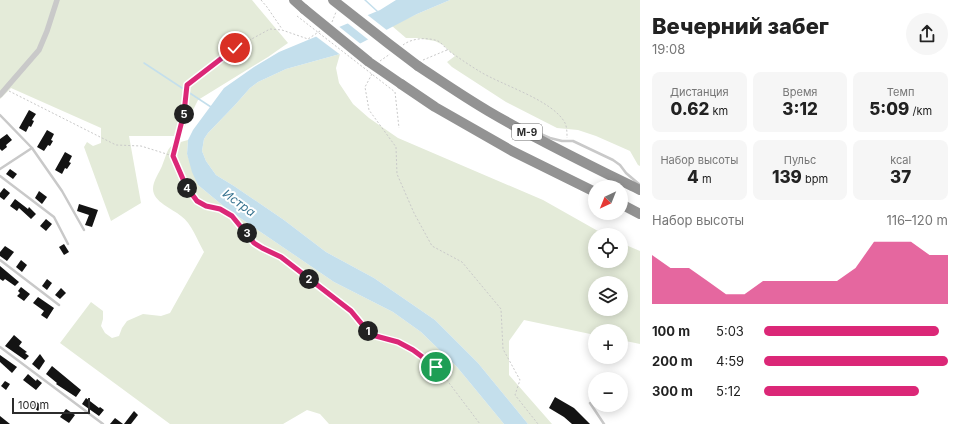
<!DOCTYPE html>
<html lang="ru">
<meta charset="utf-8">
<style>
:root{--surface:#fff;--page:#f6f6f6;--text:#222;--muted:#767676;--accent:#db2777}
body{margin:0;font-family:Inter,sans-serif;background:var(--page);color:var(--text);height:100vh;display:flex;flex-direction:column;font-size:15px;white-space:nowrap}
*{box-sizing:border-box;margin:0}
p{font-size:13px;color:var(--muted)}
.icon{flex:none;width:22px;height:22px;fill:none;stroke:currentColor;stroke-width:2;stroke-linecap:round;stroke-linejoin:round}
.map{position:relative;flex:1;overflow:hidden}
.details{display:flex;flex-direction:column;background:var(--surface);width:320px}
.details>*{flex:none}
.needle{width:26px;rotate:223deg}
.buttons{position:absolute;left:588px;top:180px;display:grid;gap:8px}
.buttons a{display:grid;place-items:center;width:40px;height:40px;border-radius:50%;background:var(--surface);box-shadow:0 2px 10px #0003;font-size:20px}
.scale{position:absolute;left:12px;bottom:10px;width:78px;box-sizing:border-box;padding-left:4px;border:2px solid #2c2c2c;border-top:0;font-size:11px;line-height:14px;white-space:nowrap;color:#2c2c2c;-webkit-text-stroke:3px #fff;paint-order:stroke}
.pin{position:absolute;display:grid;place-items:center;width:34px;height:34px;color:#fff;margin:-17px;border:2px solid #fff;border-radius:50%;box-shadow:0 1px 4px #0007}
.km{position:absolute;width:20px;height:20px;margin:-10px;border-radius:50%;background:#222;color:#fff;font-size:11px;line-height:20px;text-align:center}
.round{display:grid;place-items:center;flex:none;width:42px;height:42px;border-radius:21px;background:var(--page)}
.headline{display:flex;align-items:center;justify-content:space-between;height:68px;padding:0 12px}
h1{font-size:22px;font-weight:800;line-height:30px}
.figures{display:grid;grid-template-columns:repeat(3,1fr);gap:6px;height:68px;padding:4px 12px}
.figures div{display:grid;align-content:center;border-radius:8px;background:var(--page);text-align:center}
.figures b{font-size:17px;font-weight:800}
.figures small{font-size:11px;font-weight:400}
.figures p{font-size:11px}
.chart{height:112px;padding:8px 12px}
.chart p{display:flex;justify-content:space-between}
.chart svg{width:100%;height:72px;margin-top:4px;fill:var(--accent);opacity:.7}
ul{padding:0 12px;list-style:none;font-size:13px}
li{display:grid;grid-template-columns:64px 48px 1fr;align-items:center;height:30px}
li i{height:10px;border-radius:5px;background:var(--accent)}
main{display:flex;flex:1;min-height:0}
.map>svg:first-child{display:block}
.green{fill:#e4ebd9;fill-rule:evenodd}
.water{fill:#c4dfec}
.pier{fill:#fff}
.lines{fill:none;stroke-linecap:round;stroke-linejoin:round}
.stream{stroke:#c4dfec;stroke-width:1.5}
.building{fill:#131313}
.path{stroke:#c9c9c9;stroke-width:1;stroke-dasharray:2 2;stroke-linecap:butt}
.service{stroke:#c9c9c9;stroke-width:2.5}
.minor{stroke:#c9c9c9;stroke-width:5.5}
.motorway{stroke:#939393;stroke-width:10}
.path-bridge{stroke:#c9c9c9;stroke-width:1;stroke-dasharray:2 2;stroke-linecap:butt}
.motorway-bridge{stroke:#939393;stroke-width:10}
.route-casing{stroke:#fff;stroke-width:8}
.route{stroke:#db2777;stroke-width:5}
.labels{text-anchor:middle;stroke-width:4;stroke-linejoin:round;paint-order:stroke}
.shield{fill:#fff;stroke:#6b6b6b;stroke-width:1}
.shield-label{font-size:10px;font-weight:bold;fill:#2c2c2c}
.water-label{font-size:12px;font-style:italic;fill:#397490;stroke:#fff}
</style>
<main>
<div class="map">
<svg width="640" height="424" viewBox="0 0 640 424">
<rect width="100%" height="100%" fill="#fff"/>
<g class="green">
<path d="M0,0H252L288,43L268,57L198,100L180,136H129L141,203L111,221L84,147L87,142L93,146L101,143V128L11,88L0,99Z"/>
<path d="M450,0H640V166L638,165L630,151L596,136L578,130L557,128L506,102L452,67L447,62L455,56L443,45L435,41L417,38H406L392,26L417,14Z"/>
<path d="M340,54L336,68L339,83L353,104L369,118L398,138L543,200L605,235H595V261H621V243L640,251V344L621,340V331H595V335L524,320L509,341V375L552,424H528L478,363L435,320L374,278L326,252L284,220L234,186L216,175L206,161L202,151L204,139L208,133L235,105L250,88L258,82L286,69ZM595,283H621V309H595Z"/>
<path d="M188,140L187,154L198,185L227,209L334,282L393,312L421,332L457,367L504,424H329L320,414L307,410L283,424H170L60,343L91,302L103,311V319L101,326L105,333L112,338L119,336L122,328L127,321L143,314L161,316L170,313L204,252C197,240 192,224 181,216C173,209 153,202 153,189C153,181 159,173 162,166C170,146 166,146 188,140Z"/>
</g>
<path class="water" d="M396,0H450L417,14L340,54L286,69L258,82L250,88L235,105L208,133L204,139L202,151L206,161L216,175L234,186L284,220L326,252L374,278L435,320L478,363L528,424H504L457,367L421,332L393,312L334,282L227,209L198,185L192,172L187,154L188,140L193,130L224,88L254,67L279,52L380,10Z"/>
<g class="pier">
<path d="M365,13L388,31L370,41L346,22Z"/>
<path d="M337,25L362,45L342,56L314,35Z"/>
</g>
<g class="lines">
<g class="stream">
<path d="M365,0L377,11"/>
<path d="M144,63L211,107"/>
</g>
</g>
<g class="building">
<path d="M29,110L36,114L32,120L34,121L31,127L29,126L26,132L19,128Z"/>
<path d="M47,130L54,134L51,140L53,141L50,146L48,145L44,151L37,147Z"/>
<path d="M7,134L12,140L6,145L7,147L2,151L0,149V139Z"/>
<path d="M65,152L72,156L69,162L71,163L67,169L65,168L62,174L55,170Z"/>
<path d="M10,169L17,174L13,179L6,174Z"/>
<path d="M4,188L10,193L4,200L0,197V193Z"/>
<path d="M39,191L47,197L42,204L35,198Z"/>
<path d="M15,199L28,209L29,207L36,214L31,219L19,208L17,211L10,206Z"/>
<path d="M79,204L98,210L92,227L85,225L89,215L77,211Z"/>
<path d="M46,219L52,224L46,231L40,226Z"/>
<path d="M64,244L69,252L64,255L59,247Z"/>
<path d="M5,246L14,252L7,261L0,256V252Z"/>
<path d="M21,260L27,265L22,272L16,267Z"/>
<path d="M0,266L19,282L15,286L5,279L3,281L0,279Z"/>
<path d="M47,279L52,283L47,290L42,286Z"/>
<path d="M21,287L30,294L24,301L17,296L20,293L18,291Z"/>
<path d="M61,288L66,293L60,299L55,295Z"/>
<path d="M38,297L54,308L47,319L41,315L44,311L33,303Z"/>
<path d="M14,335L22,342L19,346L27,352L25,353L29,356L25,360L5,346Z"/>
<path d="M40,354L45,361L39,370L32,364Z"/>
<path d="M0,355L17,367L12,373L0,362Z"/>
<path d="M52,366L81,390L76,397L56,384L57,383L46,374Z"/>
<path d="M28,374L36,381L37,379L42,383L36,390L23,380Z"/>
<path d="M5,381L10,384L6,390L1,386Z"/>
<path d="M555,397L574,408L590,424H572L564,417L549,408Z"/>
<path d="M86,398L99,408L100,407L104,410L99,416L82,404Z"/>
<path d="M34,400L42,406L38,411L30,405Z"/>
<path d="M66,409L75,415L69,423L60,417Z"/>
<path d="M134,411L138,415L131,424H124Z"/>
<path d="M0,416L10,424H0Z"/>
<path d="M115,418L123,424H110Z"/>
</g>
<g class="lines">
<g class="path">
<path d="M261,0L267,7L282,29"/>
<path d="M332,22L336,12"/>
<path d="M320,31L308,39L282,30L270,29L235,48L187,85L184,113L173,156L186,186L197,201L206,207L220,209L232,216L254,243L262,248L281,257L351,311L365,328L372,335L398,342L413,350L437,367L480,424"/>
<path d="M403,45C412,38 427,37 438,41C442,43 445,48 449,51C459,58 469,65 479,71C501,85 553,100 565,123C567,127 567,133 567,138"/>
<path d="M423,60L447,50"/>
<path d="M380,61L390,54"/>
<path d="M372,74L365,87L369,110L396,147L397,174L414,213L432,246L462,262L501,309L503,349L520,380L515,395L538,424"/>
<path d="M9,91L116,145L141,146L173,156"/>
<path d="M395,92L399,128"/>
</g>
<g class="service">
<path d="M0,115L32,148L62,191L84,230"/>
<path d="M536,132L550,138L562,141H573L613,160L620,165L626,173L640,185"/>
<path d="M0,169L32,148"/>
<path d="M0,176L54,217L68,244"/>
<path d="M0,260L59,305"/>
<path d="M0,347L103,424"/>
<path d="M590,403L604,424"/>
</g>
<path class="minor" d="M0,95L39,50L47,31L57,0"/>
<g class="motorway">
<path d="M294,0L304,9"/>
<path d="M418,66C441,81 464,97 488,111C537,140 589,165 640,190"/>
<path d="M401,84L435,107L512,151L595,192"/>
<path d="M621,204L640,214"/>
</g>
<path class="path-bridge" d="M297,16L395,92"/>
<g class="motorway-bridge">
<path d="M333,0L389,44L418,66"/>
<path d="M304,9L369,62L401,84"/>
</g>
</g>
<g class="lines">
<g class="route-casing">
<path id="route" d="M235,48L187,85L184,113L173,156L186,186L197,201L206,206L220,209L232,216L254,243L262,248L281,257L351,311L365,328L372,335L398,342L413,350L436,367"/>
</g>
<use href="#route" class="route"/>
</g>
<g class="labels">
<rect class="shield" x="512" y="124" width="30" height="16" rx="3"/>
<g class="shield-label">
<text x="527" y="136">М-9</text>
</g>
<g class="water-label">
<text transform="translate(239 203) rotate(36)" y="4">Истра</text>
</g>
</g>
</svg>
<div class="buttons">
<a><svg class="needle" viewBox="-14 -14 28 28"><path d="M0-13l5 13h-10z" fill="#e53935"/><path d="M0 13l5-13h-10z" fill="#767676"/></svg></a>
<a><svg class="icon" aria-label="locate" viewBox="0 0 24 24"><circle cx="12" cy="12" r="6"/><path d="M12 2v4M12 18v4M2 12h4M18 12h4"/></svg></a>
<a><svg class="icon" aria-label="layers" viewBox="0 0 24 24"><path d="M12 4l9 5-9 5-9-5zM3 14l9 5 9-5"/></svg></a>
<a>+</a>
<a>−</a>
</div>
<div class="scale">100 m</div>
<div class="pin" style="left:436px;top:367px;background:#1e9e55"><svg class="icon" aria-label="arrive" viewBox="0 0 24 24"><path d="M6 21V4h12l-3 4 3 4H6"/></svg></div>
<div class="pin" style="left:235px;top:48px;background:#d93025"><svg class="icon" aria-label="check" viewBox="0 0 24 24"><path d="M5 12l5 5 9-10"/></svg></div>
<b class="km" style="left:368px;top:331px">1</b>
<b class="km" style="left:309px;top:279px">2</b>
<b class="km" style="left:247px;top:233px">3</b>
<b class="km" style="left:187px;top:188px">4</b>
<b class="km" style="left:184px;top:114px">5</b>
</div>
<section class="details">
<div class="headline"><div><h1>Вечерний забег</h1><p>19:08</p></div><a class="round"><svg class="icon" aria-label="share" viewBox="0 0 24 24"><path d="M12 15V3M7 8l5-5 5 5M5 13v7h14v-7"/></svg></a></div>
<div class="figures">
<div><p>Дистанция</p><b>0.62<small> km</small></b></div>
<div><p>Время</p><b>3:12</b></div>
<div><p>Темп</p><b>5:09<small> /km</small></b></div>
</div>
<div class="figures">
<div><p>Набор высоты</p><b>4<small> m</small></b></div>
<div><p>Пульс</p><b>139<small> bpm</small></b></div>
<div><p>kcal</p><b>37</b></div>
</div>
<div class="chart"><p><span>Набор высоты</span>116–120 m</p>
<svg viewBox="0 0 160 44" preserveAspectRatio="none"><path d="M0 44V14L10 22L20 22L30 30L40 38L50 38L60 30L70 30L80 30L90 30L100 30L110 22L120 6L130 6L140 6L150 14L160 14V44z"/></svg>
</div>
<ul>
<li><b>100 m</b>5:03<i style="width:95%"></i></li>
<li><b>200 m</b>4:59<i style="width:100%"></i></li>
<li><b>300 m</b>5:12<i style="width:84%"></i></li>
</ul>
</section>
</main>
